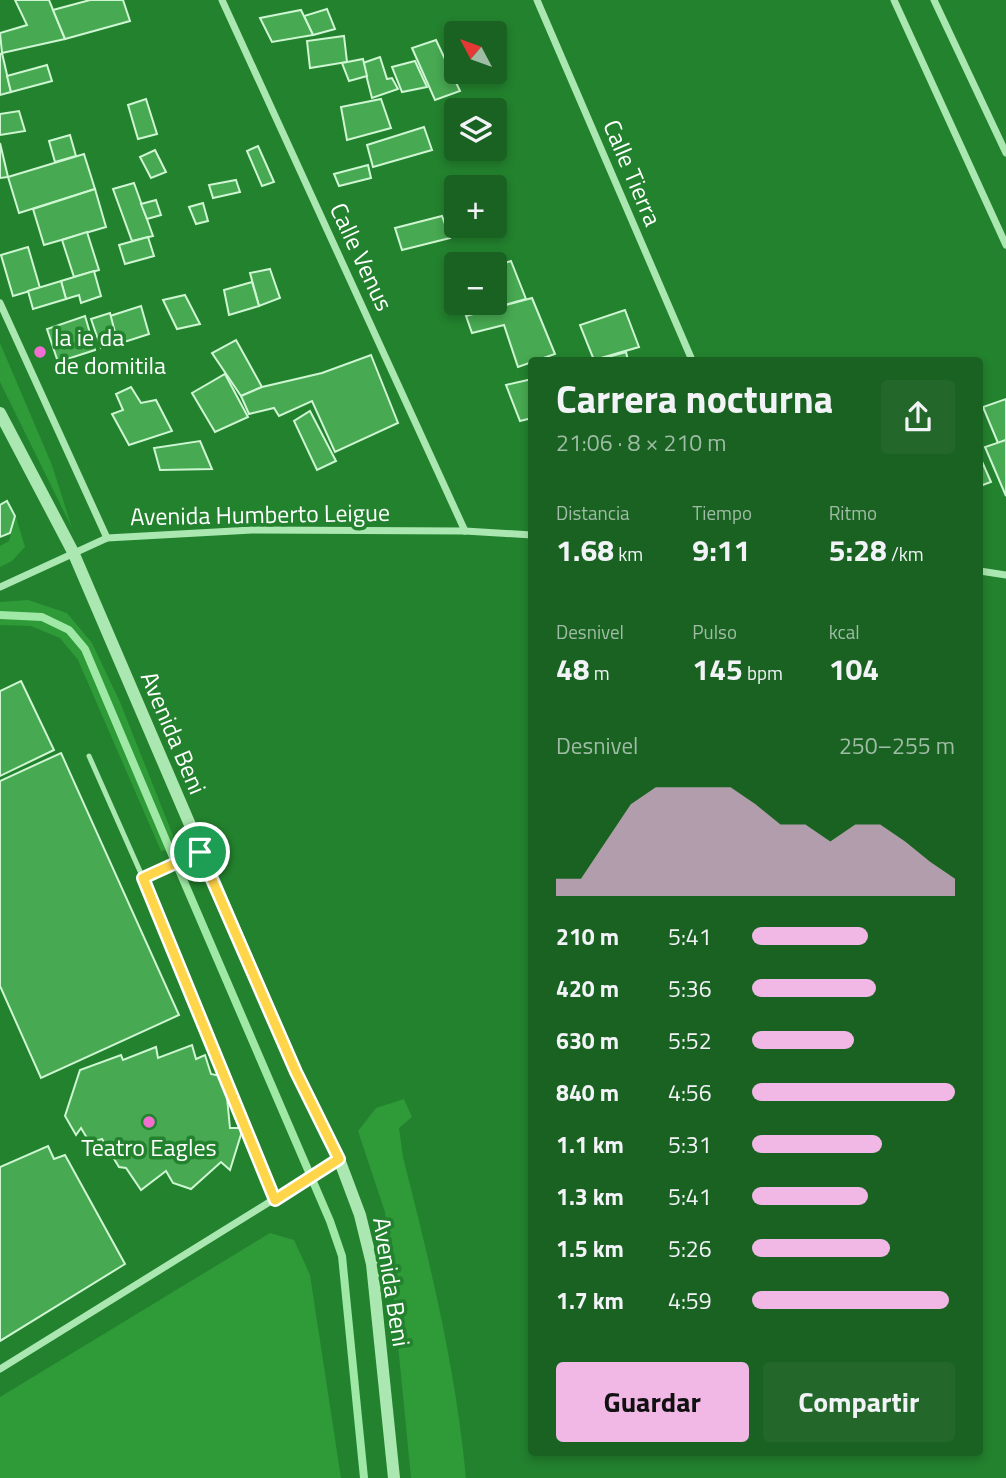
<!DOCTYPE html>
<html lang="es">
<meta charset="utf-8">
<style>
:root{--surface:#1a6222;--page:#23682a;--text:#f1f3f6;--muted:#9fbca5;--accent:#f1b7e5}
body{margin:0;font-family:"Titillium Web",sans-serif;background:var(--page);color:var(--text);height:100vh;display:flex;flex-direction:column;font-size:26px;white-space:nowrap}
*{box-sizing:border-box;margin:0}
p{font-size:23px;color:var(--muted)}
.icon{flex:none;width:38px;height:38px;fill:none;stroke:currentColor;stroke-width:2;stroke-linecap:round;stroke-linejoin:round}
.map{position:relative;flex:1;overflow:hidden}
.panel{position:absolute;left:528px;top:357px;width:455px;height:1099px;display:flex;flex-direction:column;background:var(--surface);border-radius:7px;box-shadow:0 4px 10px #0003}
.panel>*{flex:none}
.needle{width:46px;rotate:311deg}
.buttons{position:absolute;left:444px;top:21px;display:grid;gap:14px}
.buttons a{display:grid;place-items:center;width:63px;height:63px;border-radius:7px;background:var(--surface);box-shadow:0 4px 10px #0003;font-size:35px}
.pin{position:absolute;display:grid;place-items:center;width:60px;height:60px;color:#fff;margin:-30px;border:4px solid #fff;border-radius:50%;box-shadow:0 2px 7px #0007}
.round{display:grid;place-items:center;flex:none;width:74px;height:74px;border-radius:7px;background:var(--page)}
.headline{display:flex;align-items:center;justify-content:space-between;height:119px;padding:0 28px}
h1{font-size:38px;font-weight:700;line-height:52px}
.stats{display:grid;grid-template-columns:repeat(3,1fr);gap:10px;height:119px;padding:7px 28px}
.stats div{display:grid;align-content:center}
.stats b{font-size:30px;font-weight:700}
.stats small{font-size:19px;font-weight:400}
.stats p{font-size:19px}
.chart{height:196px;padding:14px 28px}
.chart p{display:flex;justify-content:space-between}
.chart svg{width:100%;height:126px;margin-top:7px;fill:var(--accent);opacity:.7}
.primary-button{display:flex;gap:14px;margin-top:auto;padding:14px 28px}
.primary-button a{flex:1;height:80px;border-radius:7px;background:var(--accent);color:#111;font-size:28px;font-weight:700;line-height:80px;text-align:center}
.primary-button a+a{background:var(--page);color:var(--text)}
ul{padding:0 28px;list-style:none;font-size:23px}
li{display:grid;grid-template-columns:112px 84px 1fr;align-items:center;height:52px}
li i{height:18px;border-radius:9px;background:var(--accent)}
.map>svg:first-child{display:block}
.green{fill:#2e9a38}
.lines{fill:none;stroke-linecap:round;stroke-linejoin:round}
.stream{stroke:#9fe8a5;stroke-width:8}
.building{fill:#47a951;stroke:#cef6d2;stroke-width:2}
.service{stroke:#abe7b1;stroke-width:5}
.minor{stroke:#abe7b1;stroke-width:7}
.tertiary{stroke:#abe7b1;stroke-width:12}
.route-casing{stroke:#fff;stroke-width:14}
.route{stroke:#ffd54a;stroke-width:9}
.poi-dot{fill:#f26ed0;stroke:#23822e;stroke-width:2.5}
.labels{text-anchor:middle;stroke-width:7;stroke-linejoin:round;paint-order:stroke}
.street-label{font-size:24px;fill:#fff;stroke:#23822e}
.poi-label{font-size:24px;fill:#fff;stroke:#23822e;text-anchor:start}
</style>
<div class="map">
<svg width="1006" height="1478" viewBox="0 0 1006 1478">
<rect width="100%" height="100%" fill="#23822e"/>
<g class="green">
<path d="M0,343L52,465L72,528L0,382Z"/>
<path d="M16,517L25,547L12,561L0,567V546L9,541Z"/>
<path d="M28,600L67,613L92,643L120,702L178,848L161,851L78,660L60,638L31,626L0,625V602Z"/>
<path d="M404,1099L412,1117L399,1128L403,1157C430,1263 456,1369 466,1478H411L385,1212L358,1131L376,1108Z"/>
<path d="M270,1233L294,1240L310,1275L341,1478H0V1397Z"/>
</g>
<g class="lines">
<g class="stream">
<path d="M0,615L42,617L69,630L85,649L173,857"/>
<path d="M179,870L330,1221L342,1256L364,1478"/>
</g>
</g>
<g class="building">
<path d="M15,0H49L65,39L2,53L0,33L27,25Z"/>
<path d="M90,0H123L130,21L65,39L53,10Z"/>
<path d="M327,9L335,29L313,35L304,16Z"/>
<path d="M301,10L313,35L272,42L260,18Z"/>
<path d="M344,36L347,62L310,68L307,41Z"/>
<path d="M436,40L460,91L435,100L412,48Z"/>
<path d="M2,53L11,92L0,95V54Z"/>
<path d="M380,57L387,79L392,78L398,89L372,98L363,63Z"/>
<path d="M363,59L367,76L349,81L342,63Z"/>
<path d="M415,61L427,87L402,92L392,67Z"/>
<path d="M47,65L52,81L11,92L7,76Z"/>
<path d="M146,99L157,134L138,139L128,105Z"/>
<path d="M381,99L391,128L347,140L341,107Z"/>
<path d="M19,111L25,131L0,135V114Z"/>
<path d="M424,127L432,150L373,167L367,145Z"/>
<path d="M70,135L76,156L55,162L49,141Z"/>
<path d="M0,143L8,177L0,178Z"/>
<path d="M258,146L274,182L262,186L247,151Z"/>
<path d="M155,150L166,172L151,178L140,157Z"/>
<path d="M84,154L95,189L19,213L8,177Z"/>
<path d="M368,165L371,178L339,186L334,174Z"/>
<path d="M236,180L240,192L213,198L209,185Z"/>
<path d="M134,183L153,236L132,241L113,189Z"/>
<path d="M95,189L106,227L44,245L33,209Z"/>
<path d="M156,200L161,215L147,219L141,204Z"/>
<path d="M203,203L208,221L196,224L189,207Z"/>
<path d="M442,216L450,238L402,250L395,228Z"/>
<path d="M87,232L99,270L74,277L62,240Z"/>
<path d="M148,237L154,256L125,264L119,245Z"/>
<path d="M28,247L40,288L13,296L1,255Z"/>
<path d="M511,261L526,299L497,307L495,266Z"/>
<path d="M270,269L280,298L259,306L250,273Z"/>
<path d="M94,271L101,296L81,303L79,295L66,299L61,281Z"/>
<path d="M61,281L66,299L33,309L28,291Z"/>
<path d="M252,282L259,306L229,315L224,290Z"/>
<path d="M185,295L200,324L177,329L163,300Z"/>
<path d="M532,298L555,354L518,367L504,325L472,333L466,316Z"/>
<path d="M141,306L149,334L118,344L110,316Z"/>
<path d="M625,310L639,347L594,360L580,325Z"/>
<path d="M110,313L118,344L101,348L91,319Z"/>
<path d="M85,316L95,350L58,362L47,329Z"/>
<path d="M236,340L262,387L241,396L212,353Z"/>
<path d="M626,352L628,360H597Z"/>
<path d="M371,355L398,423L335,452L312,401L279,416L274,408L249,414L241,396L262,387L322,373Z"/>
<path d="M225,374L248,417L215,432L192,393Z"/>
<path d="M532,379V418L520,421L506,385Z"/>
<path d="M131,387L141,403L156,400L172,431L129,445L112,414L123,410L116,394Z"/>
<path d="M1006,399V440L998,443L983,407Z"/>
<path d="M310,411L336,461L317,470L294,421Z"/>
<path d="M1006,440V496L985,447Z"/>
<path d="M200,441L212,469L160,470L154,448Z"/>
<path d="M980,457L991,482L980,486Z"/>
<path d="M7,501L15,516L10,533L0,537V505Z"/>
<path d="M21,681L54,750L0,776V691Z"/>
<path d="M61,753L179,1015L41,1078L0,986V781Z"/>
<path d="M192,1045L196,1059L205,1055L211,1074L225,1077L230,1128H243L230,1170L221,1162L191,1189L173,1183L166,1171L141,1190L126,1168L119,1167L102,1139L90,1143L81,1128L76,1135L65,1116L80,1070L121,1055L123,1060L156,1047L158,1058Z"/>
<path d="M48,1146L54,1159L65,1155L125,1264L0,1341V1167Z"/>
</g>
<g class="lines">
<g class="service">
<path d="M89,756L143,878L275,1200"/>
<path d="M143,878L200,852"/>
</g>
<g class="minor">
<path d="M222,0L465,531"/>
<path d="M537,0L692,360"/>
<path d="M894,0L1006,245"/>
<path d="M934,0L1006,153"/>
<path d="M0,303L107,538"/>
<path d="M980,571L1006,575"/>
<path d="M0,587L107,538L252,530L465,531L532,535"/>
<path d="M0,1369L339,1159"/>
</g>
<path class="tertiary" d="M0,413L73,552L296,1072L339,1159L360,1215L372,1264L394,1478"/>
</g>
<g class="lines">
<g class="route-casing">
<path id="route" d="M200,852L296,1072L339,1159L275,1200L143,878Z"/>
</g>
<use href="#route" class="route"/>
</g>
<g class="poi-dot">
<circle cx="40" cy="352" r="7"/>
<circle cx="149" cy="1122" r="7"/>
</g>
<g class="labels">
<g class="street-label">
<text transform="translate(632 173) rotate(67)" y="8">Calle Tierra</text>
<text transform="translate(361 257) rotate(65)" y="8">Calle Venus</text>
<text transform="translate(260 515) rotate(-1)" y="8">Avenida Humberto Leigue</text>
<text transform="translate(173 733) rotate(67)" y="8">Avenida Beni</text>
<text transform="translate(391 1282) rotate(81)" y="8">Avenida Beni</text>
</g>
<g class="poi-label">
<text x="54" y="346">la ie da<tspan x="54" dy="28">de domitila</tspan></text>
<text x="149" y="1156" text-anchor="middle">Teatro Eagles</text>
</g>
</g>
</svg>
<div class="buttons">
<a><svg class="needle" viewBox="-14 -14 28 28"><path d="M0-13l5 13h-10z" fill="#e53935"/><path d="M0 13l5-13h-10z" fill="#9fbca5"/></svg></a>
<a><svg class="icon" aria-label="layers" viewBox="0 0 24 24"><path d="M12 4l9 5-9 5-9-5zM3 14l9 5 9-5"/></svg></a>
<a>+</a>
<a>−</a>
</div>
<div class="pin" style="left:200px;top:852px;background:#1e9e55"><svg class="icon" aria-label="arrive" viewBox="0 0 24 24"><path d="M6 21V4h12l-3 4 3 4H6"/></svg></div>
<section class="panel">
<div class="headline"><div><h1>Carrera nocturna</h1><p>21:06 · 8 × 210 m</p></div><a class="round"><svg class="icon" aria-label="share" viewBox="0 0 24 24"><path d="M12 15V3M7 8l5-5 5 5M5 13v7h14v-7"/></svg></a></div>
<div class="stats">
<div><p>Distancia</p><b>1.68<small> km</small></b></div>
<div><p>Tiempo</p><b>9:11</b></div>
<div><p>Ritmo</p><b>5:28<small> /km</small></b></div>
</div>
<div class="stats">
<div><p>Desnivel</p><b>48<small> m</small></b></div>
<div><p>Pulso</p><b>145<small> bpm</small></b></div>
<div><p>kcal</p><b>104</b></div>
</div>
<div class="chart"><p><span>Desnivel</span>250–255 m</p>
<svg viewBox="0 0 160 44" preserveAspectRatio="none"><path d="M0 44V38L10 38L20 25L30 12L40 6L50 6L60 6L70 6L80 12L90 19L100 19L110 25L120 19L130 19L140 25L150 32L160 38V44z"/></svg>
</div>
<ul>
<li><b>210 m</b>5:41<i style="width:57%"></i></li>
<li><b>420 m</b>5:36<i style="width:61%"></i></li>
<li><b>630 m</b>5:52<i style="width:50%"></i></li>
<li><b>840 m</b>4:56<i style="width:100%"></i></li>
<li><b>1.1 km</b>5:31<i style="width:64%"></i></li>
<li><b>1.3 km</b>5:41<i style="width:57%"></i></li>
<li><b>1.5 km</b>5:26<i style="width:68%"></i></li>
<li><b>1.7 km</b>4:59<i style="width:97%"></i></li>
</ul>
<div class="primary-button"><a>Guardar</a><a>Compartir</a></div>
</section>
</div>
